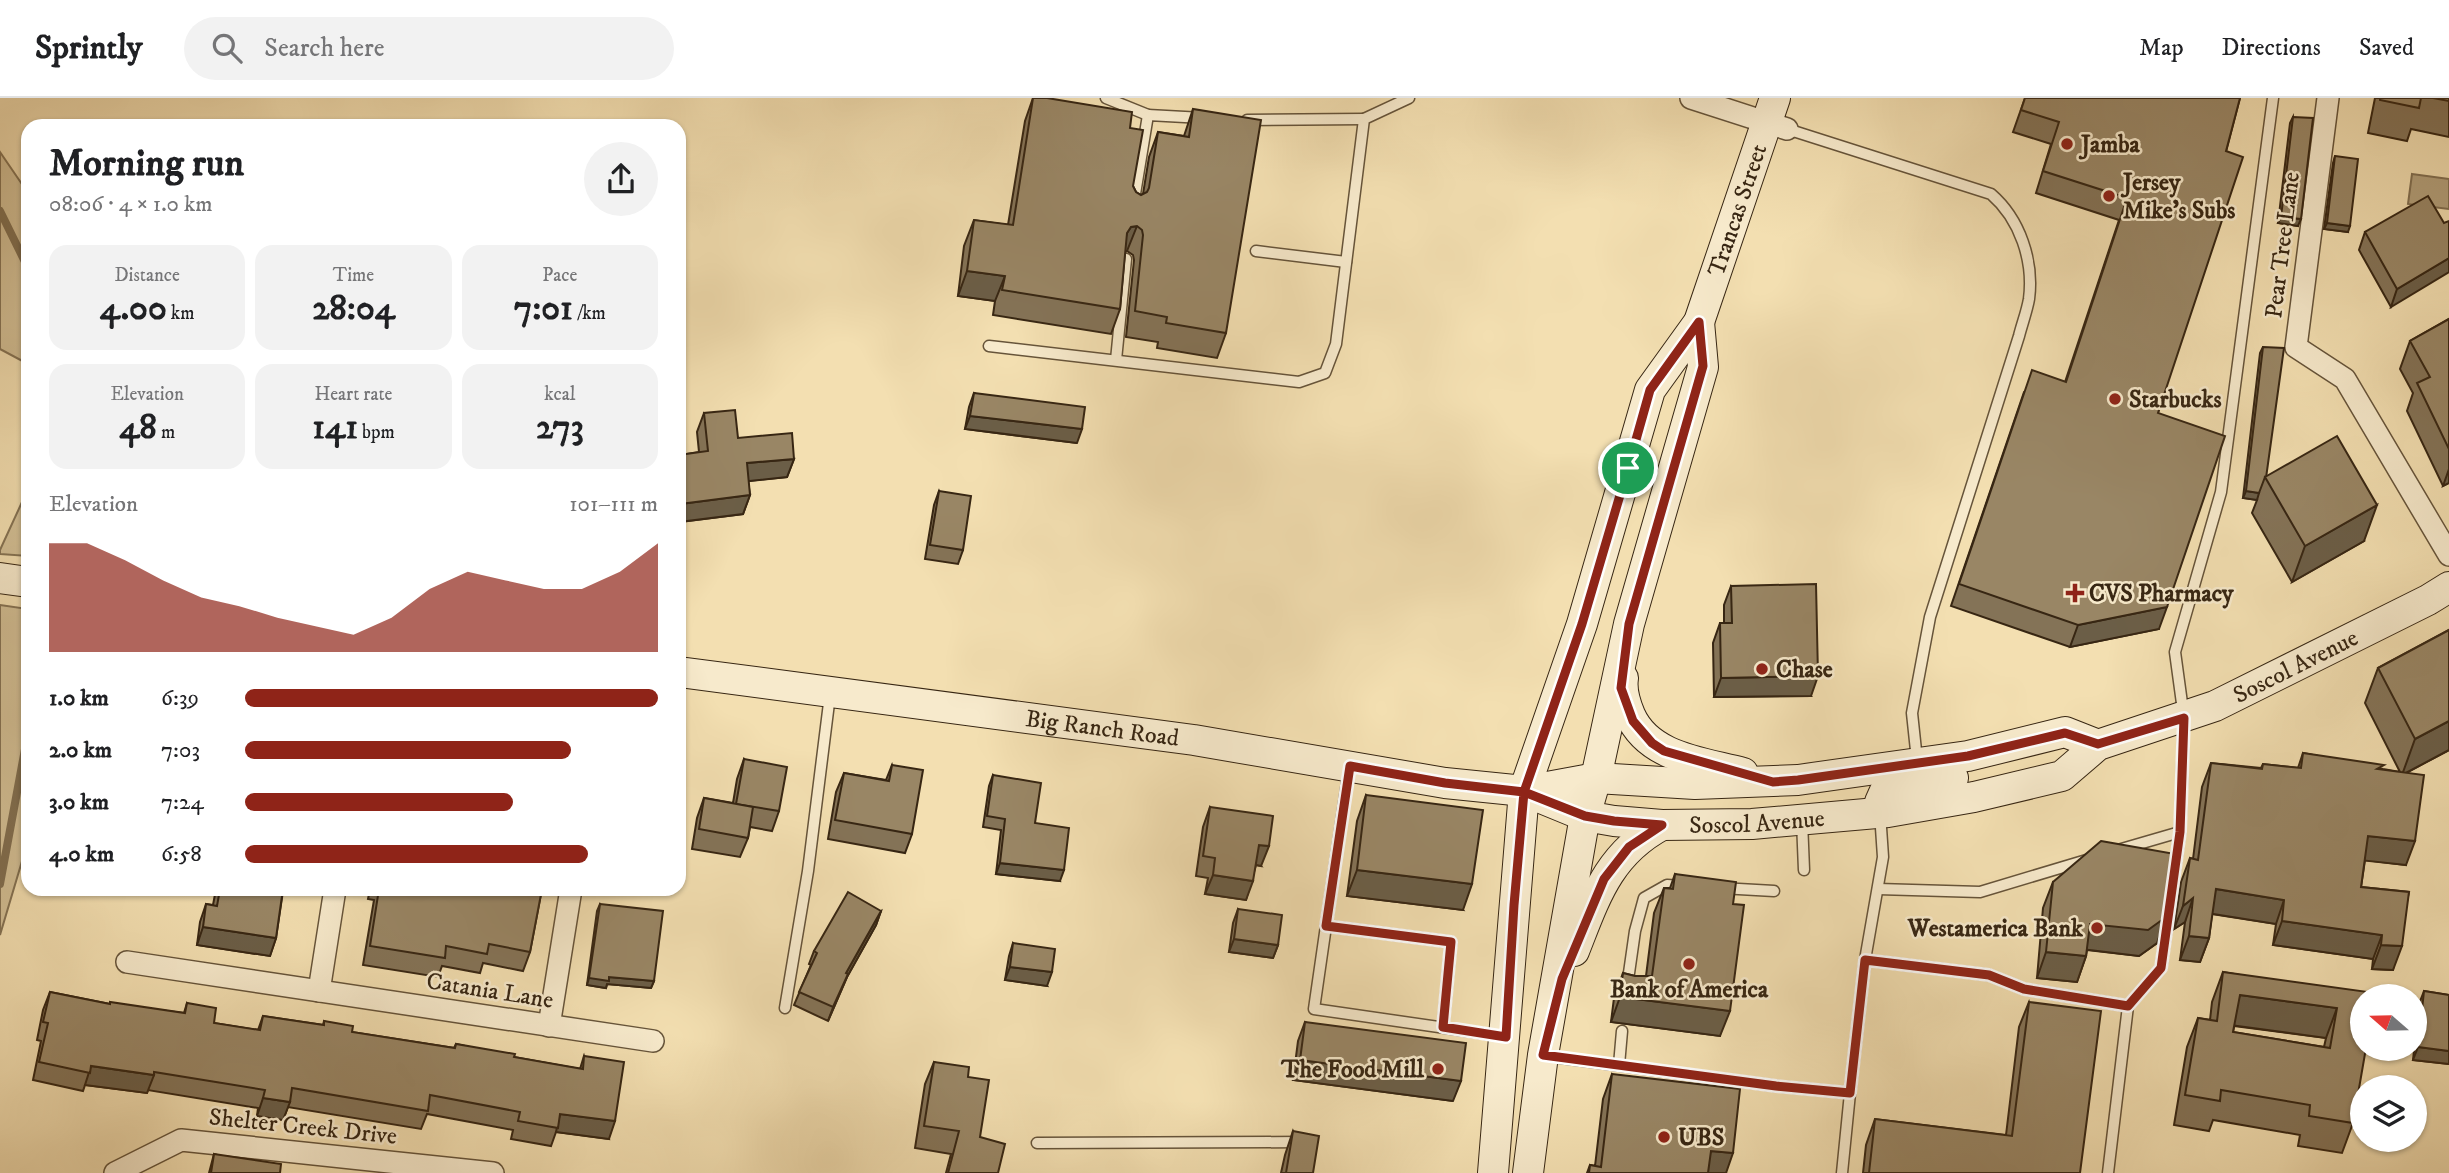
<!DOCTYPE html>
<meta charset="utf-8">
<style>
:root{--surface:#fff;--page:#f2f2f2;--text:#202124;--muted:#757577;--line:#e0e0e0;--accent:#8f2418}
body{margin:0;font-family:"IM FELL DW Pica",serif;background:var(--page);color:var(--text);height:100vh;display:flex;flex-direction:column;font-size:26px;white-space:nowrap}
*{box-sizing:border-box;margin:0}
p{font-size:23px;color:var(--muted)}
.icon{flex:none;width:38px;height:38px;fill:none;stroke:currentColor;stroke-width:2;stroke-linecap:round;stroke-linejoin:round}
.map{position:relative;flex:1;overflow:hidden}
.sheet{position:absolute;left:21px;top:21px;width:665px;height:777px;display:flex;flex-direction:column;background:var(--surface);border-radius:21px;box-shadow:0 2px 5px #0004}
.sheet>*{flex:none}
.needle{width:46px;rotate:290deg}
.fabs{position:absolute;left:2350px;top:886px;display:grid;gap:14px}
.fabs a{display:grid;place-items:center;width:77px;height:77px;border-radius:50%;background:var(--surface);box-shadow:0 2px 5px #0004;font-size:35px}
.pin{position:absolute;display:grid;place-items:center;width:60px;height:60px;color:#fff;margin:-30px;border:4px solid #fff;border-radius:50%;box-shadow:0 2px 7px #0007}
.round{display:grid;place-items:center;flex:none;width:74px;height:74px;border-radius:37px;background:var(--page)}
.head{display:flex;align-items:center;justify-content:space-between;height:119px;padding:0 28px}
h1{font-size:38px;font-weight:700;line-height:52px}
.figures{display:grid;grid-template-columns:repeat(3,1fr);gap:10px;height:119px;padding:7px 28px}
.figures div{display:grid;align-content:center;border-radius:18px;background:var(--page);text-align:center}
.figures b{font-size:35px;font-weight:700}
.figures small{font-size:19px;font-weight:400}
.figures p{font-size:19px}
.chart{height:196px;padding:14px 28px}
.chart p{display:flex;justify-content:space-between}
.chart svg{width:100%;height:126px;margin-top:7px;fill:var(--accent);opacity:.7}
ul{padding:0 28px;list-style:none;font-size:23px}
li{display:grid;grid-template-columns:112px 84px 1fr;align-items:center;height:52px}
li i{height:18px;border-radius:9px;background:var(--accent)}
header{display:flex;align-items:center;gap:42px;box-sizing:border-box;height:98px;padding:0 35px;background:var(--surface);border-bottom:2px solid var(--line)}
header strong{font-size:33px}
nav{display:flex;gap:38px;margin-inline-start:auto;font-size:24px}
.search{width:490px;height:63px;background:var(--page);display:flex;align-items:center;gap:18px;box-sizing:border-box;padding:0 24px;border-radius:38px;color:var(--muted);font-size:26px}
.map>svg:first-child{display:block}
.green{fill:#d3c096;stroke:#857354;stroke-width:2}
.water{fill:#b3a07b;stroke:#816f51;stroke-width:2}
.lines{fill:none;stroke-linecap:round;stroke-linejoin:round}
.stream{stroke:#816f51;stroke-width:8}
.lane-casing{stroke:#66543a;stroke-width:13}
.street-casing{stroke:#66543a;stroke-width:24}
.secondary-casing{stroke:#372613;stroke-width:32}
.lane{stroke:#f7eacc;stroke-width:10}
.street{stroke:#f7eacc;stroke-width:21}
.secondary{stroke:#f7eacc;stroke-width:30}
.wall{fill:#847357;stroke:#372613;stroke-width:2;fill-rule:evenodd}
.shaded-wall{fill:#6b5e47;stroke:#372613;stroke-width:2}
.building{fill:#998665;stroke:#372613;stroke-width:2;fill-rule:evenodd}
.route-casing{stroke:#fff;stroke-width:14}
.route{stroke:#8f2418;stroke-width:9}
.poi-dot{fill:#8f2418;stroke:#f7eacc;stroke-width:2.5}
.labels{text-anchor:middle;stroke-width:5;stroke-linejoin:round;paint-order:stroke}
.poi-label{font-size:24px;font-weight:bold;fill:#372613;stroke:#f7eacc;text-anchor:start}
.street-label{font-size:24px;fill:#372613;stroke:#f7eacc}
</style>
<header>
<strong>Sprintly</strong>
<div class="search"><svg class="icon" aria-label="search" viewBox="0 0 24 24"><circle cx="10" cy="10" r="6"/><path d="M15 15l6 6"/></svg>Search here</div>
<nav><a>Map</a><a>Directions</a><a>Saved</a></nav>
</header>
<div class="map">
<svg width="2449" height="1075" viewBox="0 0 2449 1075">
<rect width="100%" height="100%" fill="#f3dfb1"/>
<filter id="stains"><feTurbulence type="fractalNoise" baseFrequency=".00286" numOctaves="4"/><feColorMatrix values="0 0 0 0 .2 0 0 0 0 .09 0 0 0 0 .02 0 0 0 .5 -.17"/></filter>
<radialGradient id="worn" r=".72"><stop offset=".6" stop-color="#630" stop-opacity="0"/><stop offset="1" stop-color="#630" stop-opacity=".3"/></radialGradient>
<g class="green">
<path d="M0,54L28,95V266L0,251Z"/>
<path d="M28,391V458L0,456V452Z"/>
<path d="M0,507L28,511V743L0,837Z"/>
</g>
<path class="water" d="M2412,76L2449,81V111L2408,106Z"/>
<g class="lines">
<g class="stream">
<path d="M0,113L28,170"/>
<path d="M0,786L28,635"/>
</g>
<g class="lane-casing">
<g id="lane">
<path d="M1106,0L1148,17"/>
<path d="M1247,22L1364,21"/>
<path d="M1787,31L1991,96C2020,121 2034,163 2029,201C2027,213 2022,226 2019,238L1930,519L1912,615L1917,662"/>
<path d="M1133,108L1148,17L1203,20"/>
<path d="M1256,153L1346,164"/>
<path d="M989,248L1299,284L1325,275L1336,246L1364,21L1409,0"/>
<path d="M1116,262L1126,161"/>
<path d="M1802,723L1804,772"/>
<path d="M2118,752L2180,734"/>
<path d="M1721,790L1774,793"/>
<path d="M1878,791L1980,794L2090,761"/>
<path d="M1326,828L1349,671"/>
<path d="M1865,862L1989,877L2024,891L2128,908L2108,1075"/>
<path d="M1627,889L1635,833L1644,800L1667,787L1684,788"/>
<path d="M2128,908L2161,870L2180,734L2184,620L2175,554L2221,394L2273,0"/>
<path d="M785,910L808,773L830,597"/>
<path d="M1443,929L1451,844L1326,828L1314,911L1501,938"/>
<path d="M1546,958L1776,988L1850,995L1865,862L1883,759L1880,715"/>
<path d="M1619,967L1622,933"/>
<path d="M1037,1045L1304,1044"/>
<path d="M1842,1075L1850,995"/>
</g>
</g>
<g class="street-casing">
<g id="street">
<path d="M1691,0L1787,31"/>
<path d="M2328,0L2296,249L2345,281L2449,457"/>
<path d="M127,864L653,943"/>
<path d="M319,893L335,791"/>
<path d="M549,928L571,791"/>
<path d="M115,1075L181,1042L493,1075"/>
</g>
</g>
<g class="secondary-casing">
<g id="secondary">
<path d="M0,480L28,484"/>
<path id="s1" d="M679,574L1194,642L1445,685L1524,693L1585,718L1614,723L1662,727L1752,726L1888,714L1974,699L2062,678L2098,647L2215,608L2428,502L2449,489"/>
<path d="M1623,580C1621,593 1625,605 1630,617C1649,660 1702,664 1743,675"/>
<path d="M1525,693L1596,680L1695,686L1798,682L1968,658L2065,634L2098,647"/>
<path d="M1880,715V704L1884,695L1953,680"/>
<path d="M1574,853C1595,800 1608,756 1662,727"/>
<path id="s2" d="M1493,1075L1524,693L1582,526L1650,292L1699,224L1775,0"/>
<path d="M1528,1075L1543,957L1585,718L1596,680L1629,526L1703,269L1699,224"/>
</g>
</g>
<use href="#lane" class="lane"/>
<use href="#street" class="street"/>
<use href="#secondary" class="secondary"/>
</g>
<g class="wall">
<path d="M1033,0L1130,30L1133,88L1136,94L1141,97L1143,96L1149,59L1158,34L1184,38L1193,11L1226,235L1217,260L1157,250L1158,244L1126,239L1134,162L1133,157L1127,153L1125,154L1120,211L1111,236L993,217L995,203L958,198L964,148L974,122L1008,127L1025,23Z"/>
<path d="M2025,0H2240L2158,315L2159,531L2070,549L1951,508L2024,294L2065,284L2119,122L2036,95L2051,46L2013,34Z"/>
<path d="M2375,0H2449V39L2411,31L2407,43L2368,35Z"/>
<path d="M2293,19L2298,128L2278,125L2290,25Z"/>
<path d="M2335,58L2348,134L2324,131L2333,65Z"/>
<path d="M2444,125L2391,209L2359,152L2365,134Z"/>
<path d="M2449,221V385L2443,388L2407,313L2413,295L2400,271L2410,243Z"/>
<path d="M2263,249L2266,379L2364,443L2292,484L2252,415L2257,402L2243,400L2260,255Z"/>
<path d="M974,295L1077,345L965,331L969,309Z"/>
<path d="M704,315L738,340L794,361L787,379L748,383L750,397L743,416L679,424V357L699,354L697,334Z"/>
<path d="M939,393L963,452L958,466L925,461L934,407Z"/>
<path d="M1731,488L1811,598L1714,599L1713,545L1720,525H1724V507Z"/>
<path d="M2449,532V652L2406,675V767L2365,762L2361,789L2409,794L2393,872L2372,871L2373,861L2273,847L2276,826L2212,816L2209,840L2200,864L2180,862L2185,824L2174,831L2181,784L2190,760L2193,761L2202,689L2211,665L2261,670L2263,666L2298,670L2303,655L2383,671L2400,674L2365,605L2378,570Z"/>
<path d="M744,661L779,713L772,733L750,729L748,740L740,759L692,751L697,720L704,700L733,705L737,681Z"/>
<path d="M892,667L912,736L905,755L828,741L836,694L844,675L886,682Z"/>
<path d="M993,677L1035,725L1060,783L996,776L1001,732L983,729L989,688Z"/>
<path d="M1366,697L1463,812L1347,798L1357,723Z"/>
<path d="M1210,709L1261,768L1256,767L1246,802L1205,796L1208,780L1196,778L1203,729Z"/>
<path d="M1675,776L1733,806L1720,938L1611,924L1614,900L1623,875L1635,878H1646L1654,815L1664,790H1670Z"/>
<path d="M2053,784L2166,819L2157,845L2139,858L2087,852L2086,858L2077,884L2037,880L2043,810Z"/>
<path d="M216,791H288L287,793H283L276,840L270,858L197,847L200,824L206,806L213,807Z"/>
<path d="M370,791H542L530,854L523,873L483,865L480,875L442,868L438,879L363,867L374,802L368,801Z"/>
<path d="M600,806L654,883L651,890L607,886L606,890L587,887L597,813Z"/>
<path d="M1238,811L1278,847L1273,860L1229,854L1233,825Z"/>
<path d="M881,813L876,827L847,879L828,923L794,907L811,867L809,866L814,853Z"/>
<path d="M1013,845L1047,888L1005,882L1009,858Z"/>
<path d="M2223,874L2362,898L2353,1025L2342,1055L2298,1048L2300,1037L2213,1022L2209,1033L2174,1027L2187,949L2198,920L2210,922L2212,904ZM2234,928L2326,940L2324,949L2233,934Z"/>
<path d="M2424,893L2449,897V966L2413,962L2419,906Z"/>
<path d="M50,894L110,906L184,915L187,905L214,925L258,932L263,918L323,927L324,923L352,934L454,950L456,946L514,959L580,971L584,958L609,1041L556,1034L551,1048L511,1041L513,1032L427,1016L421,1031L288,1009L283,1022L257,1018L258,1010L148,992L147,995L85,987L83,993L33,982L41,943L37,942L43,912Z"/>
<path d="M2029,904L2080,1075H1863L1866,1047L1875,1021L2006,1037L2019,929Z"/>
<path d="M1305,924L1453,1003L1293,982L1298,943Z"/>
<path d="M934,964L968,979L980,1039L998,1075H946L951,1056L915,1050L925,986Z"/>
<path d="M1612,976L1726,1075H1587L1590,1067L1595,1068L1603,1001Z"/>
<path d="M1293,1033L1313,1075H1281L1285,1057Z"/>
<path d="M214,1056L280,1075H209Z"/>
</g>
<g class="shaded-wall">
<path d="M2281,119L2301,121L2298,128L2278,125Z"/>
<path d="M2327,125L2350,128L2348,134L2324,131Z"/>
<path d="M1137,128L1127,153L1122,154L1127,135L1131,129Z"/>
<path d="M2449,160V174L2391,209L2397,191Z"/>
<path d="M967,173L1005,178L995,203L958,198Z"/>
<path d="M970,318L1082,331L1077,345L965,331Z"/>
<path d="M794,361L787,379L740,384L747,365Z"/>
<path d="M2449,371V385L2443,388Z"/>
<path d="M2246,393L2259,395L2257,402L2243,400Z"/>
<path d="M750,397L743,416L679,424L680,406Z"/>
<path d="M2377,407L2364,443L2292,484L2305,448Z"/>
<path d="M2167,509L2159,531L2070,549L2078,527Z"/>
<path d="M1818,578L1811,598L1714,599L1721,580Z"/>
<path d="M2449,623V652L2402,677L2415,641Z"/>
<path d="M2368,738L2415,743L2406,767L2359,762Z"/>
<path d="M1259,747L1269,748L1261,768L1252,766Z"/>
<path d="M1000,765L1064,772L1060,783L996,776Z"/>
<path d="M1357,772L1472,786L1463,812L1347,798Z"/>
<path d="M1213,777L1253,783L1246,802L1205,796Z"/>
<path d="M2216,791L2284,802L2276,826L2207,815Z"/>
<path d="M2193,800L2185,824L2174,831L2183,808Z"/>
<path d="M881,813L876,827L847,879L828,923L846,875Z"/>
<path d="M2166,819L2157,845L2139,858L2081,851L2090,826Z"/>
<path d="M2282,823L2382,837L2373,861L2273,847Z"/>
<path d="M203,829L276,840L270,858L197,847Z"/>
<path d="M2189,838L2209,840L2200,864L2180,862Z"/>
<path d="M1234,841L1278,847L1273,860L1229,854Z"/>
<path d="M2381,847L2402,848L2393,872L2372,871Z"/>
<path d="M2046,854L2086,858L2077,884L2037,880Z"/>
<path d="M1010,869L1052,874L1047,888L1005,882Z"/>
<path d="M609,879L654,883L651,890L607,886L606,890L587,887L589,880Z"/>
<path d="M2240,897L2337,910L2326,940L2230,927Z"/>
<path d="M1620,899L1730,913L1720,938L1611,924Z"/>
<path d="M2418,949L2449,953V966L2413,962Z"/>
<path d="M1300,962L1461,983L1453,1003L1293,982Z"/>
<path d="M91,968L154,977L147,995L85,987Z"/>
<path d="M263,1000L290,1004L283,1022L257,1018Z"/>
<path d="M560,1016L615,1023L609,1041L556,1034Z"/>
<path d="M1711,1053L1733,1055L1726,1075H1703Z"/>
</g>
<g class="building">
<path d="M1033,0H1047L1132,14L1130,30L1143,32L1133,88L1136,94L1141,97L1147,94L1149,90L1158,34L1189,39L1193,11L1261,22L1226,235L1166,225L1167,219L1135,213L1143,137L1142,132L1137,128L1131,129L1127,135L1120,211L1002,192L1005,178L967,173L974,122L1013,127Z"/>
<path d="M2025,0H2240L2226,53L2243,59L2158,315L2225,338L2167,509L2078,527L1959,486L2032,272L2066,284L2127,100L2043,73L2059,24L2021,12Z"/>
<path d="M2380,0H2421L2419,10L2380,2Z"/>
<path d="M2433,0H2449V3Z"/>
<path d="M2293,19L2313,20L2301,121L2281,119Z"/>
<path d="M2335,58L2358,61L2350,128L2327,125Z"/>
<path d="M2428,98L2444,125L2449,123V160L2397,191L2365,134Z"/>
<path d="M2449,221V351L2417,285L2430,279L2410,243Z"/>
<path d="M2263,249L2284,250L2266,380L2265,379L2259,395L2246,393Z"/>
<path d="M974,295L1085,309L1082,331L970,318Z"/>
<path d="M735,312L738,340L792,335L794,361L747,365L750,397L680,406L679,357L708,353L704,315Z"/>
<path d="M2337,338L2377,407L2305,448L2265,379Z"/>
<path d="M939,393L971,398L963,452L930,447Z"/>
<path d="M1816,486L1818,578L1721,580L1720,525H1732L1731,488Z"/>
<path d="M2449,532V623L2415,641L2378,570Z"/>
<path d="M2303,655L2384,667L2377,671L2424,677L2415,743L2368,738L2361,789L2409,794L2402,848L2381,847L2382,837L2282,823L2284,802L2216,791L2209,840L2189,838L2193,800L2183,808L2190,760L2198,762L2211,665L2262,671L2263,666L2301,670Z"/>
<path d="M744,661L787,669L779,713L736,706Z"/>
<path d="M892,667L923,672L912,736L835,722L844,675L889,683Z"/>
<path d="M993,677L1041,685L1035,725L1069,730L1064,772L1000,765L1005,721L987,718Z"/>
<path d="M1366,697L1483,712L1472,786L1357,772Z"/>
<path d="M704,700L753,709L748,740L699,731Z"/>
<path d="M1210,709L1273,718L1269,748L1259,747L1253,783L1213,777L1215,760L1203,758Z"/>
<path d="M2101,743L2175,756L2166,819L2148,832L2090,826L2086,858L2046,854L2053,784Z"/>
<path d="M1675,776L1736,784L1733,806L1744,807L1730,913L1620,899L1623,875L1635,878H1652L1664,790L1673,791Z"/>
<path d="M220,791H283L276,840L203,829L206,806L217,808Z"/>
<path d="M379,791H542L530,854L489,846L487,856L446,848L445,860L370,848Z"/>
<path d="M848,794L881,813L846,875L848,876L833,909L799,894L817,855L814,853Z"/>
<path d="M600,806L663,813L654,883L609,879V883L589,880Z"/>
<path d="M1238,811L1282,817L1278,847L1234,841Z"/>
<path d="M1013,845L1055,851L1052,874L1010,869Z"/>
<path d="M2223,874L2368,894V898H2362V933L2361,941H2362V950H2366L2353,1025L2309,1018L2310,1007L2221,992L2220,1003L2185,997L2198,920L2217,923ZM2240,897L2337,910L2330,950L2233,934Z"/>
<path d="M2424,893L2449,897V953L2418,949Z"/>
<path d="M50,894L110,906V904L185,915L187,905L216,910L214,925L260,932L263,918L324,927V923L353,928L352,934L455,950L456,946L515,956L514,959L583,971L584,958L624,964L615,1023L560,1016L558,1030L518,1023L520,1014L430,997L428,1013L292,990L290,1004L263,1000L265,992L154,974V977L91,968L90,975L39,964L48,925L43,924Z"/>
<path d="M2029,904L2101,913L2080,1075H1869L1875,1021L2012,1038Z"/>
<path d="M1305,924L1466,945L1461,983L1300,962Z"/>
<path d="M934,964L969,969L968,979L989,982L980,1039L1005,1046L998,1075H948L959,1033L924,1028Z"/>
<path d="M1612,976L1740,991L1733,1055L1711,1053L1708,1075H1589L1590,1067L1601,1069Z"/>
<path d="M1293,1033L1319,1038L1313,1075H1286Z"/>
<path d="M214,1056L281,1066L280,1075H211Z"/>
</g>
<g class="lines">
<g class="route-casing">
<path id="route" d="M1628,370L1582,526L1524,694L1445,685L1350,668L1326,828L1451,844L1443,929L1506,939L1514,807L1524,694L1585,718L1614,723L1662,727L1629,749L1604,781L1562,881L1543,957L1776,988L1850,995L1865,862L1989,877L2024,891L2128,908L2161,870L2180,734L2184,620L2098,646L2065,635L1968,658L1798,682L1773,684L1664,653L1652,645L1633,623L1621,590L1629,526L1703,268L1699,224L1650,292L1628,370"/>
</g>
<use href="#route" class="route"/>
</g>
<g class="poi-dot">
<circle cx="2067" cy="46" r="7"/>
<circle cx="2109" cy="98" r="7"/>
<circle cx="2115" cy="301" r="7"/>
<path d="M2071.5 484.5h7v7h7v7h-7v7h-7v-7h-7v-7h7z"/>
<circle cx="1762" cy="571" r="7"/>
<circle cx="2097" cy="830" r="7"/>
<circle cx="1689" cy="866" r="7"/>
<circle cx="1438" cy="971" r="7"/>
<circle cx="1664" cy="1039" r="7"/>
</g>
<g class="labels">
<g class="poi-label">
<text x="2081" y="54">Jamba</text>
<text x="2123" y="92">Jersey<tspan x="2123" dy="28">Mike's Subs</tspan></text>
<text x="2129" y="309">Starbucks</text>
<text x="2089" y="503">CVS Pharmacy</text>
<text x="1776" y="579">Chase</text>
<text x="2083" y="838" text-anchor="end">Westamerica Bank</text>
<text x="1689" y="899" text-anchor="middle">Bank of America</text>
<text x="1424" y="979" text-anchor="end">The Food Mill</text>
<text x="1678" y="1047">UBS</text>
</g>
<g class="street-label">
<text dy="8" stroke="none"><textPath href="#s2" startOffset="1006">Trancas Street</textPath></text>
<text transform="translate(2282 147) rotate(-83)" y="8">Pear Tree Lane</text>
<text dy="8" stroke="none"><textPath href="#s1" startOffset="1662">Soscol Avenue</textPath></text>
<text dy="8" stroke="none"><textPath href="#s1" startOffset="427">Big Ranch Road</textPath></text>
<text dy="8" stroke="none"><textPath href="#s1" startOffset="1092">Soscol Avenue</textPath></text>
<text transform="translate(490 892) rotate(9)" y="8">Catania Lane</text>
<text transform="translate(303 1028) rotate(6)" y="8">Shelter Creek Drive</text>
</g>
</g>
<rect width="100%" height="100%" filter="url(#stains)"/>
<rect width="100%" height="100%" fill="url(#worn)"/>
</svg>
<div class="fabs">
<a><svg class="needle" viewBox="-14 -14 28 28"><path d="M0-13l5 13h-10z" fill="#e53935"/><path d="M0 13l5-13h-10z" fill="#757577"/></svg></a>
<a><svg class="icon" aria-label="layers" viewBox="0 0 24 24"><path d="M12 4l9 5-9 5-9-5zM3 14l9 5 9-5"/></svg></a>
</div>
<div class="pin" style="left:1628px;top:370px;background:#1e9e55"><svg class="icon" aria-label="arrive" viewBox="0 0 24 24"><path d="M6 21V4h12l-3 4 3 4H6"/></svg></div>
<section class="sheet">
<div class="head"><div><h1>Morning run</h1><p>08:06 · 4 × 1.0 km</p></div><a class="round"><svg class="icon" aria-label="share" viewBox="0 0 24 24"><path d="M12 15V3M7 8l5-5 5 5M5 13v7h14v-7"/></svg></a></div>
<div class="figures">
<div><p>Distance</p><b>4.00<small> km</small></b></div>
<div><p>Time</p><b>28:04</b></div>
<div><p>Pace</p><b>7:01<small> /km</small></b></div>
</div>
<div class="figures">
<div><p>Elevation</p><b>48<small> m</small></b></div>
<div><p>Heart rate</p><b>141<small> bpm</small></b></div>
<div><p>kcal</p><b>273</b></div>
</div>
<div class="chart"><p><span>Elevation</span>101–111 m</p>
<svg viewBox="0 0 160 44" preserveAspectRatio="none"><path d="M0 44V6L10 6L20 12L30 19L40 25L50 28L60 32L70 35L80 38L90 32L100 22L110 16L120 19L130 22L140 22L150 16L160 6V44z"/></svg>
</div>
<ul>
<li><b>1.0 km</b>6:39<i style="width:100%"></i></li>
<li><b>2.0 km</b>7:03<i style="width:79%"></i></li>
<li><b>3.0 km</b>7:24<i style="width:65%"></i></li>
<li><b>4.0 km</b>6:58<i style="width:83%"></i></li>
</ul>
</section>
</div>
